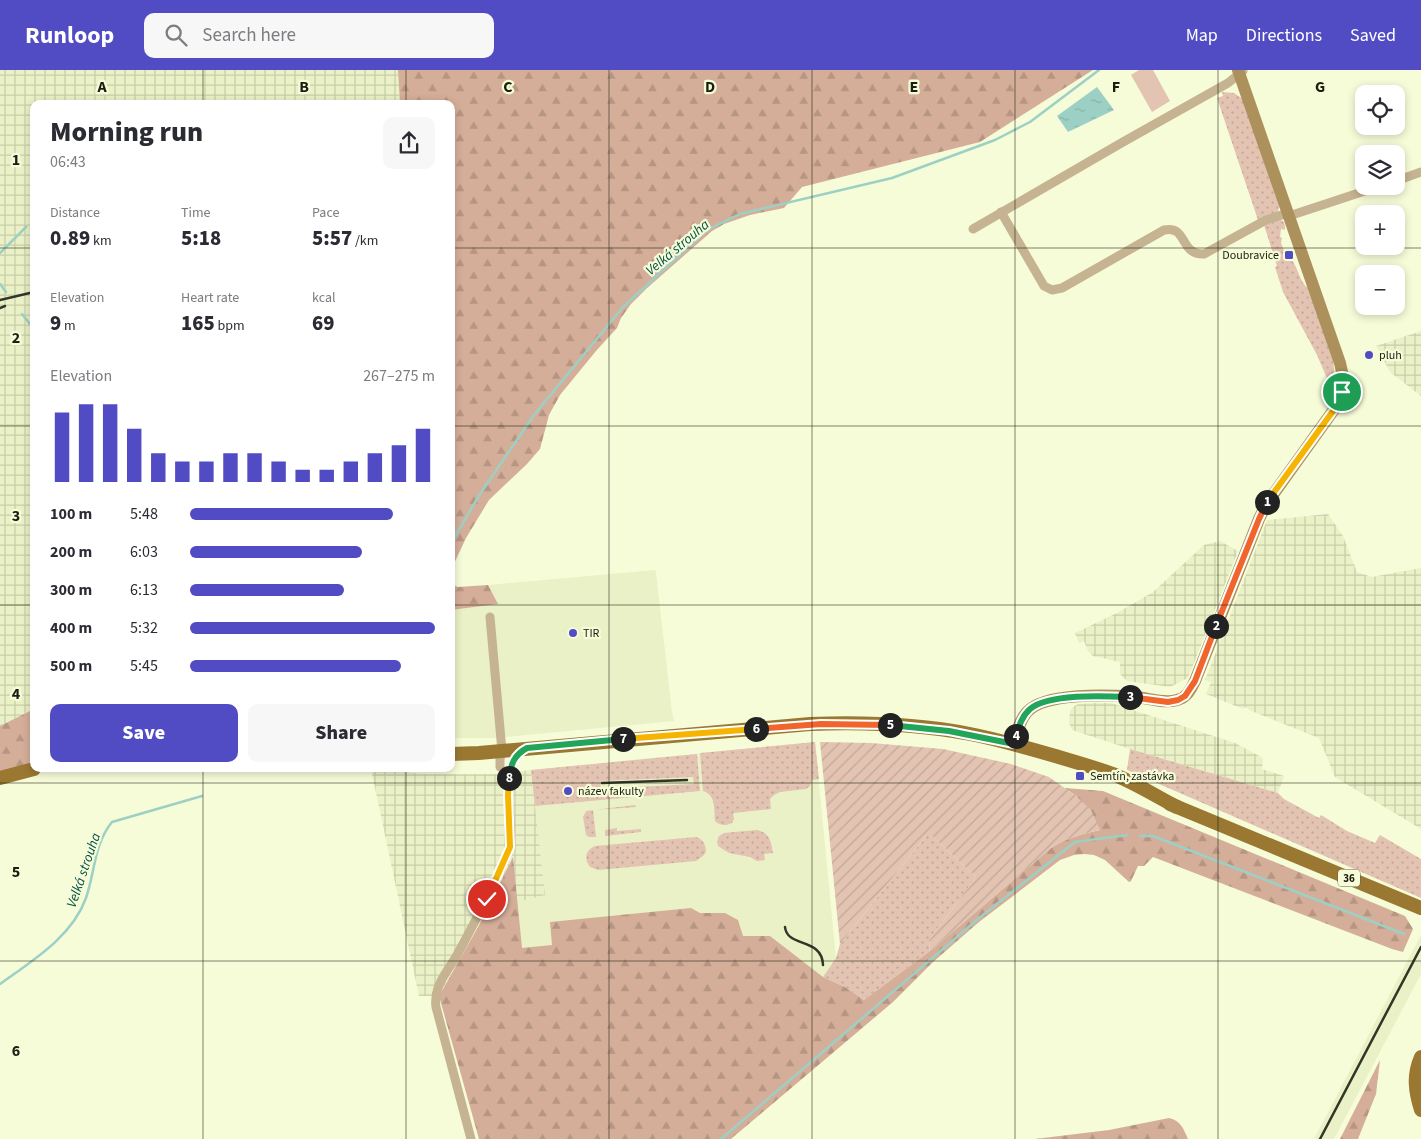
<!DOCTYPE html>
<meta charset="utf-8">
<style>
:root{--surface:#fff;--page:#f7f7f7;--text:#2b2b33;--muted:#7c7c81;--accent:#514cc3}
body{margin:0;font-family:"Source Sans 3",sans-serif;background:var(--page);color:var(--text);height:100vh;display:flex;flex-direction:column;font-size:19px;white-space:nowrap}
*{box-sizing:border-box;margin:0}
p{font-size:16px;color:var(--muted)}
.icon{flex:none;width:28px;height:28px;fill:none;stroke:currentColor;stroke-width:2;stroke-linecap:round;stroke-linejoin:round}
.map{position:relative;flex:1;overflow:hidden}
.panel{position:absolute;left:30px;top:30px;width:425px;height:672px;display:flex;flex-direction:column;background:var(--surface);border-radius:10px;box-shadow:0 2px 8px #0003}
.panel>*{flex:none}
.buttons{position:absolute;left:1355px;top:15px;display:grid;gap:10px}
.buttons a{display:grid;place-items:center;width:50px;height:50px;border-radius:10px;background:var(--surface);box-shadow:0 2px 8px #0003;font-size:25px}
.pin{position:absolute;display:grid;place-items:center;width:42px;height:42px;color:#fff;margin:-21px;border:2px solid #fff;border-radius:50%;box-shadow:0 1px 5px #0007}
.km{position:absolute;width:25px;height:25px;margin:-12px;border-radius:50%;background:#222;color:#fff;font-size:14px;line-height:25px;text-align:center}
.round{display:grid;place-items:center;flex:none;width:52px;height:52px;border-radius:10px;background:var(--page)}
.summary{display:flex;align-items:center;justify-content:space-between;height:85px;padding:0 20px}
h1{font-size:28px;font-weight:800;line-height:38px}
.stats{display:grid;grid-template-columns:repeat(3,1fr);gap:8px;height:85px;padding:5px 20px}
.stats div{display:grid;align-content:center}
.stats b{font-size:21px;font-weight:800}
.stats small{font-size:14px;font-weight:400}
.stats p{font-size:14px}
.chart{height:140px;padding:10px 20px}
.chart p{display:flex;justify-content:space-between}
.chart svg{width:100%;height:90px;margin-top:5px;stroke:var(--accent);stroke-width:6}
.primary-button{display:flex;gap:10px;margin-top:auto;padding:10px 20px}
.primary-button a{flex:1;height:58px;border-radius:10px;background:var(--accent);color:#fff;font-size:20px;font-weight:800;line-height:58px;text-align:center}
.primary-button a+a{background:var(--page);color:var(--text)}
ul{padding:0 20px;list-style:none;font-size:16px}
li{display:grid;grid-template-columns:80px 60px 1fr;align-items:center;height:38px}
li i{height:12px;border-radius:6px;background:var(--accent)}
header{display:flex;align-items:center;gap:30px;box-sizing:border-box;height:70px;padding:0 25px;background:var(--accent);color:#fff}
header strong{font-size:24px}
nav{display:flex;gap:28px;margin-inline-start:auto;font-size:18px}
.search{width:350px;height:45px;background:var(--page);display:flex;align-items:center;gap:12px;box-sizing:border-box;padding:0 18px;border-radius:10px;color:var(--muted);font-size:19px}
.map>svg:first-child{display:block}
.built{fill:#eaf1c6}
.industrial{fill:url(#industrial-grid)}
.grass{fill:url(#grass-dots);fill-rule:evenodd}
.forest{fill:url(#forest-firs)}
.park{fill:#e3c3b2}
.garden{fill:url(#garden-furrows)}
.water{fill:url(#water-ripples)}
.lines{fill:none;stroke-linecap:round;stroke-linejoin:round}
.stream{stroke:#9dd0c5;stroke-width:2.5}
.street{stroke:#c6b391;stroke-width:9}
.secondary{stroke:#ad915c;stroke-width:12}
.primary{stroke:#9a7832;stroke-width:14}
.rail{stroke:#333526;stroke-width:2.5}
.split-1-casing{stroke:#fff;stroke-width:10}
.split-2-casing{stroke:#fff;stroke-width:10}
.split-3-casing{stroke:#fff;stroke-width:10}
.split-4-casing{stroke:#fff;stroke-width:10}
.split-5-casing{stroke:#fff;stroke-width:10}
.split-6-casing{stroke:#fff;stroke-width:10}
.split-7-casing{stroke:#fff;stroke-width:10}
.split-8-casing{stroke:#fff;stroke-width:10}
.split-9-casing{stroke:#fff;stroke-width:10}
.split-1{stroke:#f5b400;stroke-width:6}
.split-2{stroke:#f0652b;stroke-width:6}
.split-3{stroke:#f0652b;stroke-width:6}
.split-4{stroke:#22a559;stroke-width:6}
.split-5{stroke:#22a559;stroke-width:6}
.split-6{stroke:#f0652b;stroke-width:6}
.split-7{stroke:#f5b400;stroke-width:6}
.split-8{stroke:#22a559;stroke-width:6}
.split-9{stroke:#f5b400;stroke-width:6}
.grid{fill:none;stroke:#1c1e11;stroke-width:1;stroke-opacity:0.55}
.poi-dot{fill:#514cc3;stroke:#f6fcd8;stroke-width:2}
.labels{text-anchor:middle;stroke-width:4.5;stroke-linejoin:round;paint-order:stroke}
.shield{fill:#f6fcd8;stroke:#5d614d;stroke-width:1}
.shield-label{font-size:11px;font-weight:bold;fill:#1c1e11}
.poi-label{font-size:12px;fill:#1c1e11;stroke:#f6fcd8;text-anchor:start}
.water-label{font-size:14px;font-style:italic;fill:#055046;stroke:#f6fcd8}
.grid-label{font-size:16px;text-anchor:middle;font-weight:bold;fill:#1c1e11;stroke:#f6fcd8;stroke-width:4.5;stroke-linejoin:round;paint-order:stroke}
</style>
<header>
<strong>Runloop</strong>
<div class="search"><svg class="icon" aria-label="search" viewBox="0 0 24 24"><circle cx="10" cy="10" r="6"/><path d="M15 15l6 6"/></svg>Search here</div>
<nav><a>Map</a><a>Directions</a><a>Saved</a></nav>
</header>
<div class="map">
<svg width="1421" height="1069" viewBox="0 0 1421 1069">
<defs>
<pattern id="industrial-grid" width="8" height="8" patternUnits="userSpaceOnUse" patternTransform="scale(1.25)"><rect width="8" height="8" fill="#eaf1c6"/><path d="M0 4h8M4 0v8" fill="none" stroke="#c8cea9"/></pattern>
<pattern id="grass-dots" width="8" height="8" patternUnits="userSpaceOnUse" patternTransform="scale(1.25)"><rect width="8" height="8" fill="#e3c3b2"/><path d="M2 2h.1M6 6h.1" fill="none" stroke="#c2a798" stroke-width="1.8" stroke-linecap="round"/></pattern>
<pattern id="forest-firs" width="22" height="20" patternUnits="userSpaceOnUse" patternTransform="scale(1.25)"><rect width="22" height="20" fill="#d5ae99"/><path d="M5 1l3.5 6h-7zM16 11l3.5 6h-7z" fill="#b69583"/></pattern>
<pattern id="garden-furrows" width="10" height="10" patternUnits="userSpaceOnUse" patternTransform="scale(1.25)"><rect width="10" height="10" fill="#e3c3b2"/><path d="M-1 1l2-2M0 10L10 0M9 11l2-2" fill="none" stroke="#c2a798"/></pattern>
<pattern id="water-ripples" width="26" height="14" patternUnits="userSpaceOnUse" patternTransform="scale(1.25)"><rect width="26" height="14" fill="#9dd0c5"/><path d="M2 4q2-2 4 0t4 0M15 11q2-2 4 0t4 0" fill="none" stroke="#87b2a8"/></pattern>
</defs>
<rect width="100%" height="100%" fill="#f6fcd8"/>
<g class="built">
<path d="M655,500L656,503L672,642L674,651L495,668H451V540L498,534L488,515Z"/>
<path d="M815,672L836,888L711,1069L478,857L539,780L531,700Z"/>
<path d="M1421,865V904L1334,1069H1314Z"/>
</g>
<g class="industrial">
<path d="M0,0H398L400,34H34V639L0,656Z"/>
<path d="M1421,261V326L1390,302L1376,276Z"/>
<path d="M1328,444L1343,466L1357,502L1372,507L1421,498V759L1335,707L1319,668L1249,640V639L1244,637L1243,639L1206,624L1211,612L1205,610L1267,450Z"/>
<path d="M1220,471L1238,481L1188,608L1170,617L1127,611L1120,604V592L1093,586L1088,581L1084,571L1079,573L1075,563L1117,543L1153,522L1204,475Z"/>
<path d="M1094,633H1111L1235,673L1263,688L1262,699L1284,706L1278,723L1130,679L1072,660L1069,653L1070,641L1073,637L1078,634Z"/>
<path d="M371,699L423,704H496L531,700L545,825L515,833L499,817L439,926H419Z"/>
</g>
<g class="grass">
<path d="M1222,22L1234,23L1243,29L1279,136L1278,142L1258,150L1217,28L1223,26Z"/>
<path d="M1281,150C1285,152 1285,155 1285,160L1281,159L1280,167L1282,168L1281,173L1288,190L1291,189C1298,197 1300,213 1308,218L1333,290L1336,317L1332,320L1317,285L1283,222L1275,197L1277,196L1264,155L1274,151Z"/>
<path d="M815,672L819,709L812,710L810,716L806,719L780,722L774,725L770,729L771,739L733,743L734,749L732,753C726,756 720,756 715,751C714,739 716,725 703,721L700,683Z"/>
<path d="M1130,679L1278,723L1284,729L1319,748L1321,745L1347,761L1375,773L1380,765L1421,789V828L1127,700Z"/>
<path d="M697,684L700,721L535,736L531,700ZM693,707L694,714L636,717L634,721L614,723L613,719L600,720L601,711Z"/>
<path d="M635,735L636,737L593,740L596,767H589L586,765L583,747L586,741Z"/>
<path d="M617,758V761L641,759V762L605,766V760Z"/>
<path d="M757,760C770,763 771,771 773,783L764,784L765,790L757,791L750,787L729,783L718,776L717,772L719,766L724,763Z"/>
<path d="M926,766H932L976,807L929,870L930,881L864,930L845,917L823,907L836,888L840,874Z"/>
<path d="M696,767C703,769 706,775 706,782L703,786L696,791L598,800L590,797C584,789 585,780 595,776Z"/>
</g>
<g class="forest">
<path d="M398,0H1093L980,72L802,117L784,138L750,145L724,154L712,161L646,219L631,234L621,248L617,258L596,281L560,325L549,345L540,379L527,394L489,430L466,468L451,500V34H400Z"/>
<path d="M451,514L458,517L488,515L498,534L451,540Z"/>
<path d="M34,639V693L0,702V656Z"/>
<path d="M1065,718L1103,721L1405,846L1413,859L1403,882L1392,879L1153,787L1144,796H1138L1131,811L1129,812L1105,790L1094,785L1084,784L1074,785L1060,790L979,852L932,893L893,932L731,1069H479L439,926L478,857L513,787L522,878L552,875L550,852L691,838L700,843H725L738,850L743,866H770L823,907L845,917L864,930L930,881L1051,778C1066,768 1082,764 1100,760L1076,726Z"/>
<path d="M1380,990L1376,1024L1358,1069H1340Z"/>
<path d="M1169,1048C1181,1051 1183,1058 1188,1069H1035L1109,1060Z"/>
</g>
<path class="park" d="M1139,0H1153L1170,31L1152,42L1131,5Z"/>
<path class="garden" d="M820,672L871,673L943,679L1011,694L1049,707L1076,726L1091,740L1100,760C1082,764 1066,768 1051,778L930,881L929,870L976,807L932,766H926L840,874Z"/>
<path class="water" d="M1097,17L1114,40L1068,62L1057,46Z"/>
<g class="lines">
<g class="stream">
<path d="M0,183L26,157"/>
<path d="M0,214L6,222"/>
<path d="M22,244L34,259"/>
<path d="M451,473L480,424L534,345L623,237L707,160L740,144L892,108L995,70L1030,52L1099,0"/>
<path d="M1140,766H1153L1404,864"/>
<path d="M0,914C32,891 72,867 86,828C95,802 94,774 112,752L202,726"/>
<path d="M721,1069L978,849L1075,772L1127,765"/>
</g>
<g class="street">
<path d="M1396,111L1421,102"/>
<path d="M1001,142L1044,216L1052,220L1062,218L1164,160C1188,155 1179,185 1204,184L1266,150L1288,143"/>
<path d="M1289,146L1380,116"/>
<path d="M973,159L1123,72L1228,13L1243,1"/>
<path d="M490,547L502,681L500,689V697"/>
<path d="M471,1069L436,937C435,930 436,924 438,918C442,906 451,896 457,885C475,852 492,819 507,785C519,757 493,698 524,680"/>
</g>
<path class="secondary" d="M1014,674C1017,663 1019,651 1027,642C1045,622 1109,625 1135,627C1149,628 1164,634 1177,630C1187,628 1191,619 1195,611L1259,449L1267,433L1333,341C1343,326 1345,310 1340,293L1238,0"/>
<g class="primary">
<path d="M451,684L479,683L810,654C862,652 918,654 970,664C1001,670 1031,679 1062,688C1079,693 1096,698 1113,704C1135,713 1156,726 1177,737"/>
<path d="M0,708L34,699"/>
<path d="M1170,734L1421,838"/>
<path d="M1421,987C1413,1005 1415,1021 1421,1040"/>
</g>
<g class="rail">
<path d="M0,230L34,222"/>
<path d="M0,238L5,236"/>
<path d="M602,713L687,710"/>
<path d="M785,857C787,878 822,867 823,895"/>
<path d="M1320,1069L1421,877"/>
</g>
</g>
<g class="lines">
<g class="split-1-casing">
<path id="split-1" d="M1267,432L1333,341L1340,330L1342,322"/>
</g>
<g class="split-2-casing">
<path id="split-2" d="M1216,556L1259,449L1267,432"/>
</g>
<g class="split-3-casing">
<path id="split-3" d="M1130,627L1168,632L1178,630L1185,626L1195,611L1216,556"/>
</g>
<g class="split-4-casing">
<path id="split-4" d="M1016,666C1019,656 1022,646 1030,639C1049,623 1106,626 1130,627"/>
</g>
<g class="split-5-casing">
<path id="split-5" d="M890,655L949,661L1014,674L1016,666"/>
</g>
<g class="split-6-casing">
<path id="split-6" d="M756,659L821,654L890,655"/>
</g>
<g class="split-7-casing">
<path id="split-7" d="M623,669L756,659"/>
</g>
<g class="split-8-casing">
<path id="split-8" d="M509,708C511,694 514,685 527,678L623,669"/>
</g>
<g class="split-9-casing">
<path id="split-9" d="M487,829L510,777L508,725L509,708"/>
</g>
<use href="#split-1" class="split-1"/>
<use href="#split-2" class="split-2"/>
<use href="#split-3" class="split-3"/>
<use href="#split-4" class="split-4"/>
<use href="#split-5" class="split-5"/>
<use href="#split-6" class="split-6"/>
<use href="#split-7" class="split-7"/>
<use href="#split-8" class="split-8"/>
<use href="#split-9" class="split-9"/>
</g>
<path class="grid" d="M203,0V34M406,0V34M609,0V1069M812,0V1069M1015,0V1069M1218,0V1069M0,178H34M451,178H1421M0,356H34M451,356H1421M0,535H34M451,535H1421M203,699V1069M406,699V1069M0,713H1421M0,891H1421"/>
<g class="poi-dot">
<rect x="1284" y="180" width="10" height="10" rx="2.5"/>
<circle cx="1369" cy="285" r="5"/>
<circle cx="573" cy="563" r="5"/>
<rect x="1075" y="701" width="10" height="10" rx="2.5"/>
<circle cx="568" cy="721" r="5"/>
</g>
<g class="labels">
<rect class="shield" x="1338" y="799.5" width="22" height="17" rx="4"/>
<g class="shield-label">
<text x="1349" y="812">36</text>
</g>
<g class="poi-label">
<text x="1279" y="189" text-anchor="end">Doubravice</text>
<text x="1379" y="289">pluh</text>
<text x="583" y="567">TIR</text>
<text x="1090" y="710">Semtín, zastávka</text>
<text x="578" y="725">název fakulty</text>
</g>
<g class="water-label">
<text transform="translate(677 177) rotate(-40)" y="5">Velká strouha</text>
<text transform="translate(83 800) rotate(-71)" y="5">Velká strouha</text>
</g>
</g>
<g class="grid-label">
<text x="102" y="22">A</text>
<text x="304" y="22">B</text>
<text x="508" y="22">C</text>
<text x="710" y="22">D</text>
<text x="914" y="22">E</text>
<text x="1116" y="22">F</text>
<text x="1320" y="22">G</text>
<text x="16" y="95">1</text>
<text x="16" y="273">2</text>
<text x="16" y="451">3</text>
<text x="16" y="629">4</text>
<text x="16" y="807">5</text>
<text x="16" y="986">6</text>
</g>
</svg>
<div class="buttons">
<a><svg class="icon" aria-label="locate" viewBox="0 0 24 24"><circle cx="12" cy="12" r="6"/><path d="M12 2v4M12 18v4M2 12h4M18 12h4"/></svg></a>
<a><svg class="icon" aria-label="layers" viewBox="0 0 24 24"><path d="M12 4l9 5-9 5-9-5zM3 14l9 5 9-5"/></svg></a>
<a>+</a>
<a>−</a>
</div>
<div class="pin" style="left:1342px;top:322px;background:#1e9e55"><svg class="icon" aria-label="arrive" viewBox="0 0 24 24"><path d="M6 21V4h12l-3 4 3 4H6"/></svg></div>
<div class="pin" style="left:487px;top:829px;background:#d93025"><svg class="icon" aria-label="check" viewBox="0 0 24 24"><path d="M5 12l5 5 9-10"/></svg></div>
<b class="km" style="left:1267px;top:432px">1</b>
<b class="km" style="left:1216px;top:556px">2</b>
<b class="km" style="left:1130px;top:627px">3</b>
<b class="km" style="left:1016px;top:666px">4</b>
<b class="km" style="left:890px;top:655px">5</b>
<b class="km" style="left:756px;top:659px">6</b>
<b class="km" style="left:623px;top:669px">7</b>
<b class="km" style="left:509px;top:708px">8</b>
<section class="panel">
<div class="summary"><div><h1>Morning run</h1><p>06:43</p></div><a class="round"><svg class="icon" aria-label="share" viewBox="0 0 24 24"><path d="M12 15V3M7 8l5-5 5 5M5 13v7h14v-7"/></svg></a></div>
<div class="stats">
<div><p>Distance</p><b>0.89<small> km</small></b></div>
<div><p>Time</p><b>5:18</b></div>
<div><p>Pace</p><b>5:57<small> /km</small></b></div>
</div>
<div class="stats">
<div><p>Elevation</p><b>9<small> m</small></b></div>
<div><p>Heart rate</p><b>165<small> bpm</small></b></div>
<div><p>kcal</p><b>69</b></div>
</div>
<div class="chart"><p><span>Elevation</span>267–275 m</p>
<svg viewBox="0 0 160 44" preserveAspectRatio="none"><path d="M5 44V10M15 44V6M25 44V6M35 44V18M45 44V30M55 44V34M65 44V34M75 44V30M85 44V30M95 44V34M105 44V38M115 44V38M125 44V34M135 44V30M145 44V26M155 44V18"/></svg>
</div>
<ul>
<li><b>100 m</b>5:48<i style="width:83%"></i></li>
<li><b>200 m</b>6:03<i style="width:70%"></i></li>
<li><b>300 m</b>6:13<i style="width:63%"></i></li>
<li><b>400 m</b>5:32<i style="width:100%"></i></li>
<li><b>500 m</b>5:45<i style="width:86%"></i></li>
</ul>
<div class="primary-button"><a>Save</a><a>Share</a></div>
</section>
</div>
